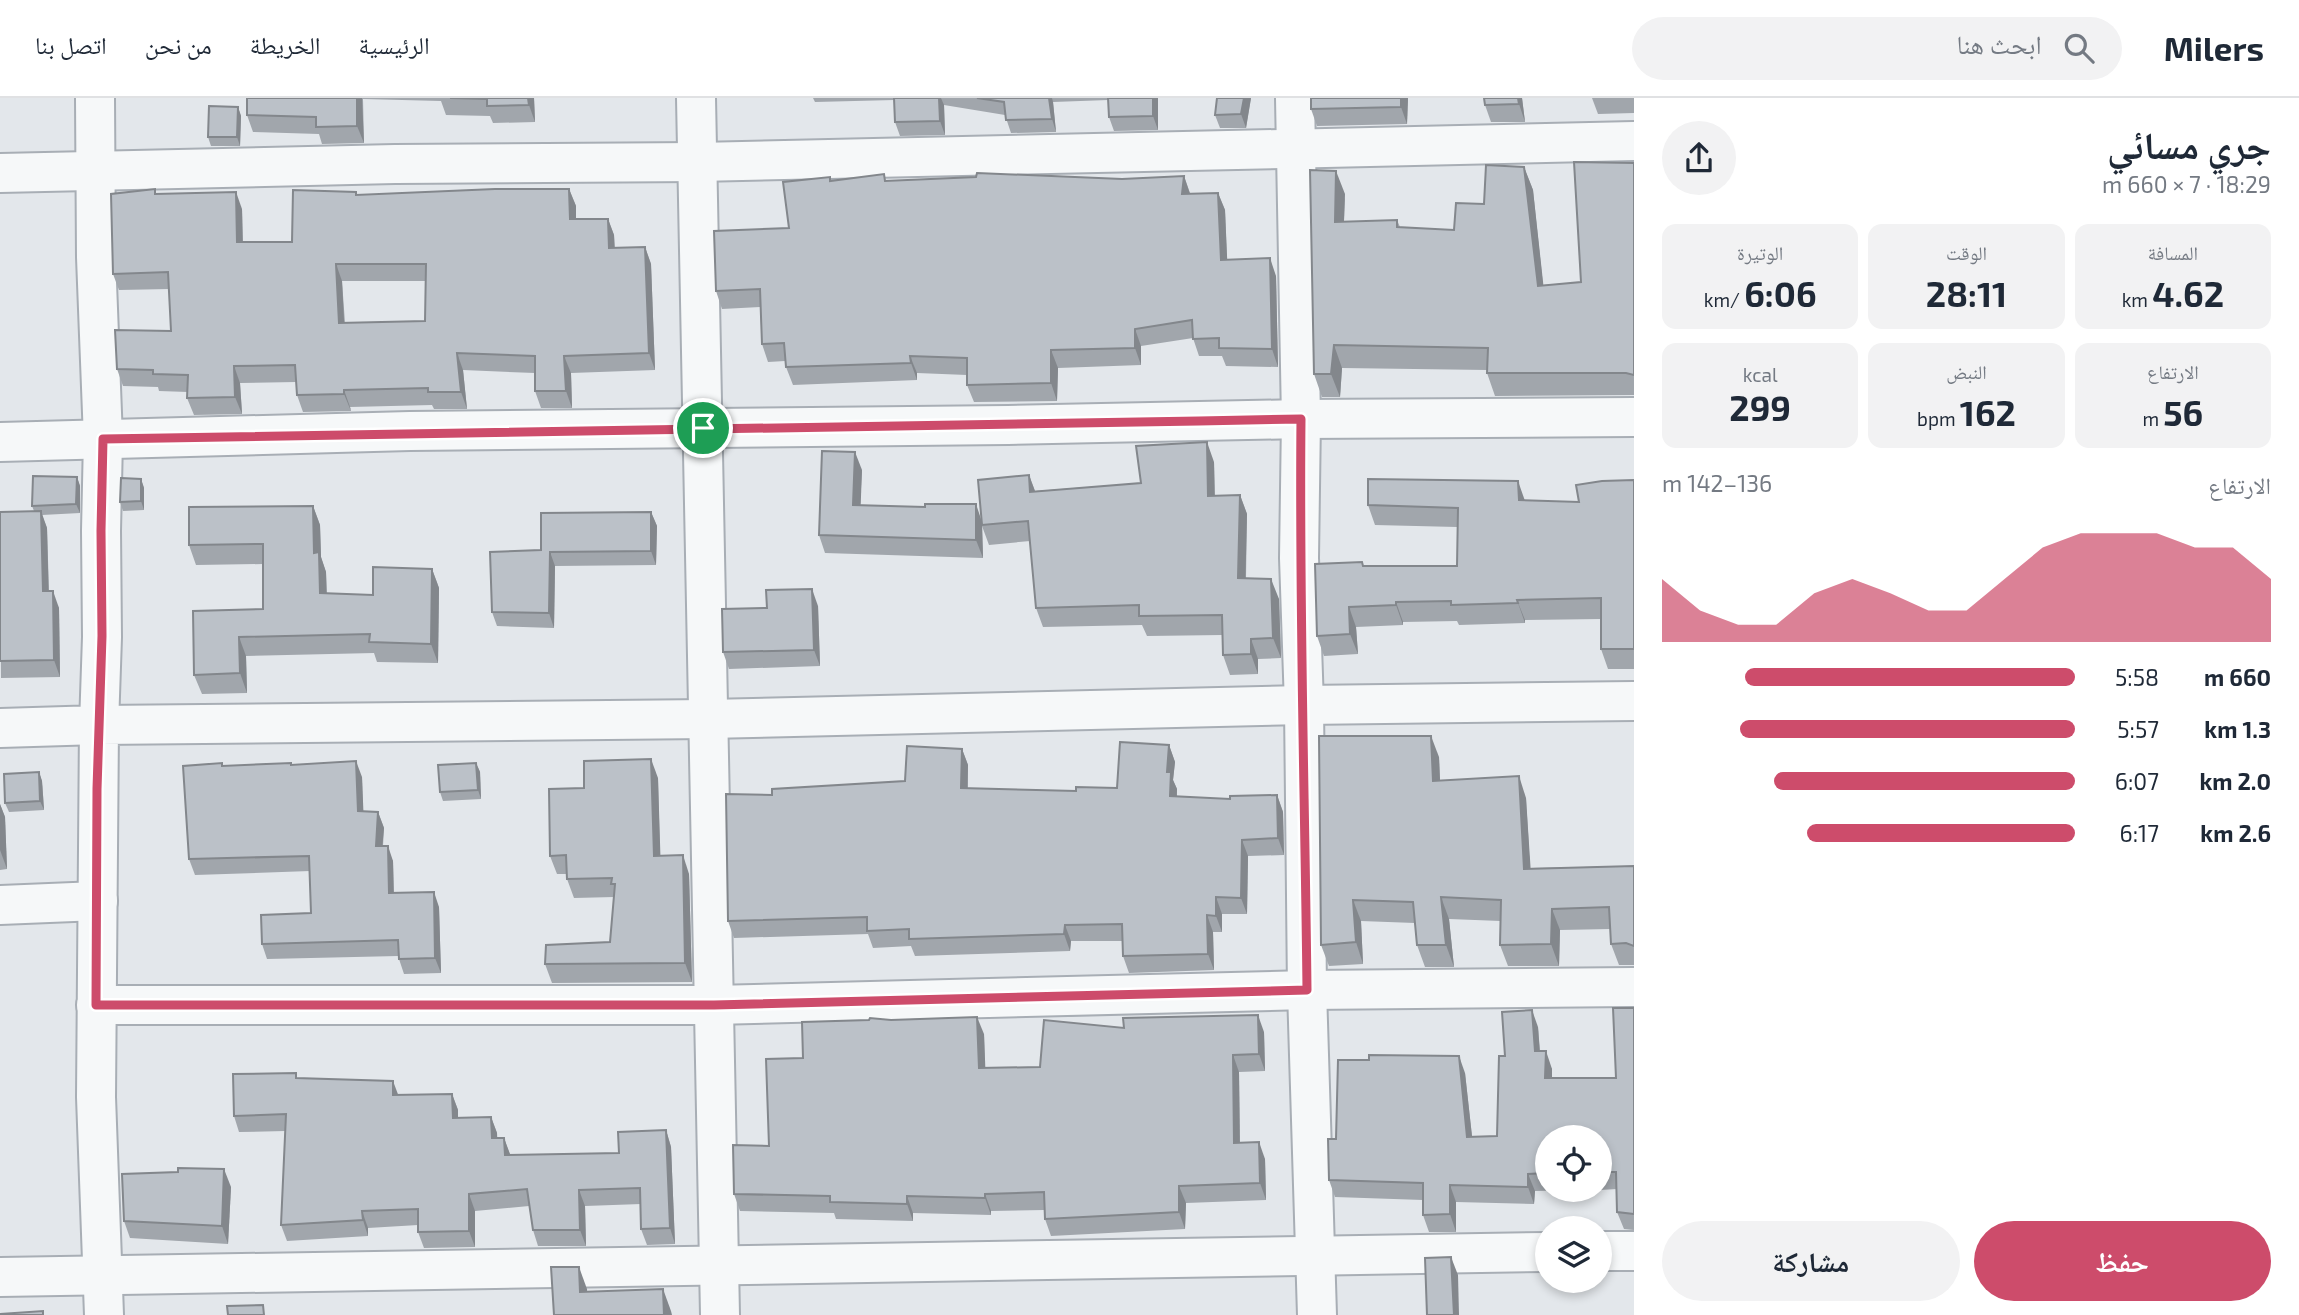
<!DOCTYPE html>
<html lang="ar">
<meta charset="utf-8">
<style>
:root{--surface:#fff;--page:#f2f2f3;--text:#1f2937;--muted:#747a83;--line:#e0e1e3;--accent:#cd4c6b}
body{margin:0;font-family:"Exo 2","Noto Naskh Arabic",sans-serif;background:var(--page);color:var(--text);direction:rtl;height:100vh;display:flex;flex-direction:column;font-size:26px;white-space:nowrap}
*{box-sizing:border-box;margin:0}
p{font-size:23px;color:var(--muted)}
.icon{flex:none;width:38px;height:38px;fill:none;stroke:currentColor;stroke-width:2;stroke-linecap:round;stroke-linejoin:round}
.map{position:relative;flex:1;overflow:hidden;direction:ltr}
.drawer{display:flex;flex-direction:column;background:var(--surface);width:665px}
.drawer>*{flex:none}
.fabs{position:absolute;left:1535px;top:1027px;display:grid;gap:14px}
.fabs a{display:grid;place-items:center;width:77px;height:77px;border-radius:50%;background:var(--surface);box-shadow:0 4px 10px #0003;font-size:35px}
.pin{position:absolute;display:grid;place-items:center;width:60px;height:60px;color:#fff;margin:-30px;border:4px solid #fff;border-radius:50%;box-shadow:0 2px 7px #0007}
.round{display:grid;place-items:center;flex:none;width:74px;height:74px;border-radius:37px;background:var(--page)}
.head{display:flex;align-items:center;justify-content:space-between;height:119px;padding:0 28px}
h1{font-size:38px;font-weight:700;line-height:52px}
.figures{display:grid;grid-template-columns:repeat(3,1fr);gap:10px;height:119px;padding:7px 28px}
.figures div{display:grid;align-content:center;border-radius:14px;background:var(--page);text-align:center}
.figures b{font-size:35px;font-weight:700}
.figures small{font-size:19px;font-weight:400}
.figures p{font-size:19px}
.chart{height:196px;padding:14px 28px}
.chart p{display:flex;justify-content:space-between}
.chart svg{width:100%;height:126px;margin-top:7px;fill:var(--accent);opacity:.7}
.primary-button{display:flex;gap:14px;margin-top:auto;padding:14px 28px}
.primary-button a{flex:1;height:80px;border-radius:42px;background:var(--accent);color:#fff;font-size:28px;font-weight:700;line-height:80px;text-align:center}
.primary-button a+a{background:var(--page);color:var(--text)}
ul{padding:0 28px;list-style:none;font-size:23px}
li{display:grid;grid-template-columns:112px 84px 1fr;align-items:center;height:52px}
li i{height:18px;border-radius:9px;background:var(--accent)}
header{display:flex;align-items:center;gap:42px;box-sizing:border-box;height:98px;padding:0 35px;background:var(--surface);border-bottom:2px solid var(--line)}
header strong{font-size:33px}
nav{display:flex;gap:38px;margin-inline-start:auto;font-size:24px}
.search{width:490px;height:63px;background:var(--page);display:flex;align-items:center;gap:18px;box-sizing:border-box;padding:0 24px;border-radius:38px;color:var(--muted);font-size:26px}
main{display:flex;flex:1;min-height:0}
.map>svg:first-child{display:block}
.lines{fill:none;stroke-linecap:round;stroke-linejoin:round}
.minor-casing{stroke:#a8aeb5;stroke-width:42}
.minor{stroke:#f6f8f9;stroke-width:38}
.wall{fill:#a1a6ac;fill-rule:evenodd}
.shaded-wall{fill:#83878c}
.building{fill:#bbc1c8;stroke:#83878c;stroke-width:2;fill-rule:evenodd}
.route-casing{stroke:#fff;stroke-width:14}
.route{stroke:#cd4c6b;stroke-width:9}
</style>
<header>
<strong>Milers</strong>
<div class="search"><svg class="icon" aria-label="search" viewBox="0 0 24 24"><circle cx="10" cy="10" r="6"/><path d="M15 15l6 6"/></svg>ابحث هنا</div>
<nav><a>الرئيسية</a><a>الخريطة</a><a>من نحن</a><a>اتصل بنا</a></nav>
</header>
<main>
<section class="drawer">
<div class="head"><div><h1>جري مسائي</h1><p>18:29 · 7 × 660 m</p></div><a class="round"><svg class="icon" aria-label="share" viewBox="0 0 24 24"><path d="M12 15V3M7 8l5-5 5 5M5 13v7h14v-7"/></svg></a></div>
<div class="figures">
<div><p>المسافة</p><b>4.62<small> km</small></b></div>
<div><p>الوقت</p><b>28:11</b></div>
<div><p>الوتيرة</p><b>6:06<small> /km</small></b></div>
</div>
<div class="figures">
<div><p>الارتفاع</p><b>56<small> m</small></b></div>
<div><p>النبض</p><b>162<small> bpm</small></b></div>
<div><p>kcal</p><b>299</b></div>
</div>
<div class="chart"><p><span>الارتفاع</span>136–142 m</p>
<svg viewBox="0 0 160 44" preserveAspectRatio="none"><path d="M0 44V22L10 33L20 38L30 38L40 27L50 22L60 27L70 33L80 33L90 22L100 11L110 6L120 6L130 6L140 11L150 11L160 22V44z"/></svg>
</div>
<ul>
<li><b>660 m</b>5:58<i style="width:80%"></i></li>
<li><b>1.3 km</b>5:57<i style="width:81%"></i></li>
<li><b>2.0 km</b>6:07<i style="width:73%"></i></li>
<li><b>2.6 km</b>6:17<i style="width:65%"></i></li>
</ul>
<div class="primary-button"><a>حفظ</a><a>مشاركة</a></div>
</section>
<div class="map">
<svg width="1634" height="1217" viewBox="0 0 1634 1217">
<rect width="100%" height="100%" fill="#e3e7eb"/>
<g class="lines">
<g class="minor-casing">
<g id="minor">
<path d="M696,0L720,1217"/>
<path d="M1295,0L1301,321L1299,460L1304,607L1307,892L1317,1217"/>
<path d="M0,75L395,66L698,64L1634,43"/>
<path d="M0,344L410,333L1008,327L1301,321L1634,319"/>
<path d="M0,630L99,627L102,539L101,433L103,341L96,159L95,0"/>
<path d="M0,807L98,803"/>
<path d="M96,907H714L1307,892L1634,889"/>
<path d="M1600,1153H1634"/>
<path d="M0,1179L1547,1154"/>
<path d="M104,1217L96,999L99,627L708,621L1304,607L1634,603"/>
</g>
</g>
<use href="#minor" class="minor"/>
</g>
<g class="wall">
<path d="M247,0H534L535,24L493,25L490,18L446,17L441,3L363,1L364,45L322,46L319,36L253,34L247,17Z"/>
<path d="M813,0H1158V32L1114,33L1109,19L1108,2L1053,4L1056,34L1011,35L1005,17L944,7L945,37L900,38L895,24L894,2L815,4Z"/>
<path d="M1251,0L1246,30H1220L1215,17Z"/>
<path d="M1311,0H1408L1407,26L1317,28L1311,11Z"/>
<path d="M1522,0L1525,24H1491L1485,7Z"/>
<path d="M1592,0H1634V15L1598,16Z"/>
<path d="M238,9L241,18L240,48H211L208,39Z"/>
<path d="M1634,65V297L1495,298L1487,275V272L1342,270L1340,299H1322L1314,276L1345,96L1344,124L1397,122L1400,129L1454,132L1524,69L1533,92L1543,187L1581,184Z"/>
<path d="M1184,78L1190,95H1218L1225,112L1227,162L1276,178L1278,269L1226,268L1222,258H1199L1193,240L1141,248V267L1058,270L1057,303L974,304L967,287V277L917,275V282L793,287L786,269L785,263L768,264L762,246L760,209L722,211L716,193L789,130L831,82L887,83L1122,81Z"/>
<path d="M569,91L576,108V121H608L614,137L615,150L645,149L651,166L655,272L571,275L572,310H541L535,293V275L463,272L467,311H434L432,307L350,309L351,313L303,314L297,297L296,284L240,285L242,316L194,317L187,300L188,294L159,293L158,289L123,288L117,271L171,233L169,191L119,192L113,176L156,96L242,111L243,144H292L357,97ZM342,183H426L425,223L345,225Z"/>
<path d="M1214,364L1215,398L1240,397L1247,416L1246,480L1279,501L1281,560L1258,561V576L1230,577L1223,557L1222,537L1147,538L1142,527L1043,529L1036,510L1030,443L989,447L982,428L983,460L825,455L819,437L862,372L860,407L982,422L1029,377L1035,393L1141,385Z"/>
<path d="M77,379L80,388V415L42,417L47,430L49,493L59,510L60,579L1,580L0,414L34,413L32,408Z"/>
<path d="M141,381L144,390V412L123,413L120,404Z"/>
<path d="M1634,382V571H1608L1601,551V521L1525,522V525L1459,527L1457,523L1403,524V527L1356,529L1358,556L1324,558L1317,538L1364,468H1457V429L1375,427L1368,407L1525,403L1579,404Z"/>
<path d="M313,408L320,427L321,459L326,474L327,496L373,497L432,471L439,490L438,565L377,564L374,555L246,558L247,595L202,596L194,577L263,511V466L196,467L189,447Z"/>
<path d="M651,414L657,428L656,467L555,468L554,530L497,528L492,514L541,452Z"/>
<path d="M818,508L820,568L729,571L723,554Z"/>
<path d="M1169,647L1175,664L1173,682L1177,691V699L1230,701L1277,697L1283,714L1284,757L1248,758L1247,816H1222V834H1213L1214,872L1129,875L1123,858V843H1071L1070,853L915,858L911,848L873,850L868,836L734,840L728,823L772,697L905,683L962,651L968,667V690L1076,693L1117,690Z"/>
<path d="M1439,659L1440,683L1526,700L1530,770L1634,768V867H1619L1611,846L1610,831L1560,832L1559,868H1508L1500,847L1501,823L1449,821L1454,869H1425L1417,847L1415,825L1361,823L1363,866L1329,868L1321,847Z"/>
<path d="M222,665L223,668L292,667L362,679L363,713L378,714L384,730L383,748L393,763L394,795L439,809L441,875L404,876L398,858L267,861L262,846L311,815L310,773L195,777L189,761Z"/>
<path d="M476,665L480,674L481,701L443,703L440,694Z"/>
<path d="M39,674L42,683L44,712L9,714L5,705Z"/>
<path d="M658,680L660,758L689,776L692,884L552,885L545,866L610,844L614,799L574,800L567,781V776H557L550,758L584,690Z"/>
<path d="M0,706L5,719L7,771L0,772Z"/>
<path d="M1634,910V1132L1624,1131L1617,1114V1091L1600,1092V1040H1547V1092H1588L1535,1093L1534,1106L1456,1104V1134H1429L1423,1117V1102L1335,1099L1329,1082L1336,1041L1465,975L1472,1039L1497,1038L1505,958L1538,929L1540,953L1552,971V980H1616Z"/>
<path d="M1124,930L1264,934L1265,973L1239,974L1240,1044L1265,1061L1266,1102L1186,1105L1185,1131L1051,1138L1045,1121L1044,1112L991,1113V1117L913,1115V1123L836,1121L834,1115L740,1113L734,1096L769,1048L803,960L984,936L985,970L1040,969Z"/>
<path d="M298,980L398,997L452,996L458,1012V1020L491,1019L497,1035V1040H504L510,1057L619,1055L666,1032L671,1049L675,1146L647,1147L641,1131V1106L585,1108L586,1148H538L533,1132L529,1108L475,1113V1149L424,1150L418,1134V1127L368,1130V1138L287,1143L281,1127L285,1033L239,1034L234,1018Z"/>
<path d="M178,1074L231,1089L228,1146L130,1140L124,1123Z"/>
</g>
<g class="shaded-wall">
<path d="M357,0H362L364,45L357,28Z"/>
<path d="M528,0H534L535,24L529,7Z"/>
<path d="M939,0H941L944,7L945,37L940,23Z"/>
<path d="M1049,0H1052L1053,4L1056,34L1052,21Z"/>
<path d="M1153,0H1158V32L1153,18Z"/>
<path d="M1244,0H1251L1246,30L1241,16Z"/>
<path d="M1401,0H1408L1407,26L1401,9Z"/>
<path d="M1518,0H1522L1525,24L1519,6Z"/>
<path d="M238,9L241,18L240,48L237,39Z"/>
<path d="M1524,69L1533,92L1546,211L1538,188Z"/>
<path d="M1336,73L1345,96L1343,146L1335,124Z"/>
<path d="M1184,78L1190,96H1182Z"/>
<path d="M569,91L576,108V138L570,121Z"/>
<path d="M236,94L242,111L243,161L237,144Z"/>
<path d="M1218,95L1225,112L1228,180L1221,162Z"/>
<path d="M608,121L614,137L615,167L609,150Z"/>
<path d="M645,149L651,166L655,272L649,255Z"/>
<path d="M1270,160L1276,178L1278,269L1272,251Z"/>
<path d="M336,166L342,183L345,242L339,225Z"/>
<path d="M1135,231L1141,248V267L1135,250Z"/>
<path d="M1334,247L1342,270L1340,299L1331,276Z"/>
<path d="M1051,252L1058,270L1057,303L1051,285Z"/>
<path d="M457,255L463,272L467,311L461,294Z"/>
<path d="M564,258L571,275L572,310L566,293Z"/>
<path d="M910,258L917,275V282L911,265Z"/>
<path d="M234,268L240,285L242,316L235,299Z"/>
<path d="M344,292L350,309L351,313L344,296Z"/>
<path d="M1207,344L1214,364L1215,418L1208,398Z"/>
<path d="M855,354L862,372L860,425L853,407Z"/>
<path d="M1029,377L1036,396L1030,394Z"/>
<path d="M77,379L80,388V415L76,406Z"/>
<path d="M141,381L144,390V412L141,403Z"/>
<path d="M1518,383L1525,403L1519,402Z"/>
<path d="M1240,397L1247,416L1245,499L1238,480Z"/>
<path d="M976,406L982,424L983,460L976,442Z"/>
<path d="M313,408L320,427L321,459L326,474L327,515L320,495L314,455Z"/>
<path d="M41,413L47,430L49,510L43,493Z"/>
<path d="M651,414L657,428L656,467L651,453Z"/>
<path d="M550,454L555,468L554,530L549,515Z"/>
<path d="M432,471L439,490L438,565L431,546Z"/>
<path d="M1271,481L1279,501L1281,560L1273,540Z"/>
<path d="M812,491L818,508L820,568L814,552Z"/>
<path d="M53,493L59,510L60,579L54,562Z"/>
<path d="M1517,502L1525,522V525L1518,505Z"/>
<path d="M1396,504L1403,524V527L1396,507Z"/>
<path d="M1349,509L1356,529L1358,556L1350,536Z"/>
<path d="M239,539L246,558L247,595L240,575Z"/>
<path d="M1251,541L1258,561V576L1251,556Z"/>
<path d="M1431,638L1439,659L1441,705L1433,683Z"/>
<path d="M1169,647L1175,664L1173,682L1177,691L1176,715L1170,698L1167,674Z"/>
<path d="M962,651L968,667L967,706L961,690Z"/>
<path d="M651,661L658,680L661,777L654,758Z"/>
<path d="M356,663L362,679L364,728L358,713Z"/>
<path d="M476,665L480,674L481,701L478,692Z"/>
<path d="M39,674L42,683L44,712L40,703Z"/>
<path d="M1519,678L1526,700L1532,792L1524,771Z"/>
<path d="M1277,697L1283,714L1284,757L1278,740Z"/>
<path d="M0,706L5,719L7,771L0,752Z"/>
<path d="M378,714L384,730L381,763L376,748Z"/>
<path d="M1242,742L1248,758L1247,816L1241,800Z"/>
<path d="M388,748L393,763L394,811L389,795Z"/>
<path d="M683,757L689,776L692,884L685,865Z"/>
<path d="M434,794L439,809L441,875L435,860Z"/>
<path d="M1216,799L1222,816V834L1216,818Z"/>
<path d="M1441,799L1449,821L1454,869L1446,847Z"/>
<path d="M1353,802L1361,823L1363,866L1356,844Z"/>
<path d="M1552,811L1560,832L1559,868L1551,846Z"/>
<path d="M1207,817L1213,834L1214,872L1208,856Z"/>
<path d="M1065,827L1071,843L1070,853L1064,836Z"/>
<path d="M1532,912L1538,929L1541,971L1535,953Z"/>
<path d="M1258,917L1264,934L1265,973L1259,956Z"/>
<path d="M977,919L984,936L986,987L979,970Z"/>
<path d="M1546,953L1552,971V997L1545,980Z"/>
<path d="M1233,957L1239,974L1240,1062L1234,1045Z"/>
<path d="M1459,958L1465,975L1474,1056L1467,1039Z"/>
<path d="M393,983L399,999L393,997Z"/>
<path d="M452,996L458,1012V1036L453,1020Z"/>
<path d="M491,1019L497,1035L498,1056L492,1040Z"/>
<path d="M666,1032L671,1049L675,1146L670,1130Z"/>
<path d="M504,1040L510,1056L511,1073L505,1057Z"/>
<path d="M1259,1044L1265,1061L1266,1102L1260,1085Z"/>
<path d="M224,1071L231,1089L228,1146L222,1128Z"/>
<path d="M1528,1076L1535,1093L1534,1106L1528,1089Z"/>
<path d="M1450,1087L1456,1104V1134L1450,1116Z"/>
<path d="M1179,1088L1186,1105L1185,1131L1179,1114Z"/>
<path d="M579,1092L585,1108L586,1148L580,1132Z"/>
<path d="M469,1096L475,1113V1149L469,1133Z"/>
<path d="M985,1096L991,1113V1117L985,1100Z"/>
<path d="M907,1098L913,1115V1123L907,1106Z"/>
<path d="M362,1113L368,1130V1138L363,1122Z"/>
<path d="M1451,1159L1458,1177L1459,1217H1454Z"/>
<path d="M579,1169L587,1191L588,1217L580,1194Z"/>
<path d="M663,1191L671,1213L672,1217H664Z"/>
</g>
<g class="building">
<path d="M247,0H357V28L316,29V19L247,17Z"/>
<path d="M450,0H528L529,7L487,8V1Z"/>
<path d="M894,0H939L940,23L895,24Z"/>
<path d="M977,0H1049L1052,21L1006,22L1004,4Z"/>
<path d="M1108,0H1153V18L1109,19Z"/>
<path d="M1217,0H1244L1241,16L1215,17Z"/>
<path d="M1311,0H1401V9L1311,11Z"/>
<path d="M1484,0H1518L1519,6L1485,7Z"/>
<path d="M209,8L238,9L237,39H208Z"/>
<path d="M1574,64L1634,65V277L1626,275H1487L1488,250L1334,247L1331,276H1314L1310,72L1336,73L1335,124L1397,122V129L1454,132L1456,105L1484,106L1486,67L1524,69L1538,188L1581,184Z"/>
<path d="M977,75L1122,81L1184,78L1182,96L1218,95L1221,162L1270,160L1272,251L1219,250V240L1193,241L1192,222L1135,231V250L1051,252V285L967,287V260L910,258L911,265L786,269L784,245L762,246L760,191L716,193L714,133L789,130L783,84L830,79V83L884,76L885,83L976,79Z"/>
<path d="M155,91V96L236,94L237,144H292L293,92L356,94V97L495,91H569L570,121H608L609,150L645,149L649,255L564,258L566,293H535V258L457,255L461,294H428V290L344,292V296L297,297L295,267L234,268L235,299L187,300L188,277L153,276V272L117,271L115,232L171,233L168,174L113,176L111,96ZM336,166H426L425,223L339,225Z"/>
<path d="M1207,344L1208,398L1240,397L1238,480L1271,481L1273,540L1251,541V556L1223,557L1222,517L1139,518V507L1036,510L1028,423L982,427L978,382L1029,377L1030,394L1141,385L1136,348Z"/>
<path d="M822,353L855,354L853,407L925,409V406H976V442L819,437Z"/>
<path d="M33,378L77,379L76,406L32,408Z"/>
<path d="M121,380L141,381V403L120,404Z"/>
<path d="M1368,381L1518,383L1519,402L1579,404L1576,387L1602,383L1634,382V551H1601V500L1517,502L1518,505L1451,507V503L1396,504V507L1349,509L1350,536L1317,538L1315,466L1362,464L1363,468H1457L1458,410L1368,407Z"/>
<path d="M313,408L314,455L319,454L320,495L373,497V469L432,471L431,546L369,544L370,536L239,539L240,575L194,577L193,513L263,511V446L189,447V409Z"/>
<path d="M41,413L43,493H53L54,562L0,563V414Z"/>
<path d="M651,414V453L550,454L549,515L492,514L490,454L541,452V415Z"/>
<path d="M812,491L814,552L723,554L722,511L767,510L766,492Z"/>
<path d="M1319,638H1431L1433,683L1519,678L1524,771L1634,768V848L1626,845L1611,846L1609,809L1552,811L1551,846L1500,847L1501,802L1441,799L1446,847H1417L1413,804L1353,802L1356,844L1321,847Z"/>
<path d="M1120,644L1169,647L1167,674H1171L1170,698L1230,701V698L1277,697L1278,740L1242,742L1241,800L1216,799V818L1207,817L1208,856L1123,858L1122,826L1065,827L1064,836L909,841V831L867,833V819L728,823L726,696L772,697V691L905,683L907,648L962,651L961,690L1076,693V689L1117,690Z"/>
<path d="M651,661L654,758L683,757L685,865L545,866L546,847L610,844L615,786H611L612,780L567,781L566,757L550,758L549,691L584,690V663Z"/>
<path d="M356,663L358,713L378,714L376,748H388L389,795L434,794L435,860L399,861L398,842L262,846L261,817L311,815L309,758L189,761L183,668L222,665V668L291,665V667Z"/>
<path d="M476,665L478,692L440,694L438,667Z"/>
<path d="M39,674L40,703L5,705L4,676Z"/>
<path d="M1613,910H1634V1116L1617,1114L1616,1074H1600V1040H1547V1075L1528,1076V1089L1450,1087V1116L1423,1117V1085L1329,1082L1328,1041H1336L1338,962H1369V957L1459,958L1467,1039L1497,1038L1499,958H1505L1502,914L1532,912L1535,953H1546L1545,980H1616Z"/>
<path d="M1258,917L1259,956L1233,957L1234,1045L1259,1044L1260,1085L1179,1088V1114L1045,1121L1044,1094L985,1096V1100L907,1098V1106L830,1104V1098L734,1096L733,1047L769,1048L766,961L803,960L802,924L869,922L870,920L891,922L977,919L979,970L1040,969L1044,922L1124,930L1123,920Z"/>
<path d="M296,975V980L393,983V997L452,996L453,1020L491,1019L492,1040H504L505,1057L619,1055L618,1034L666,1032L670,1130L641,1131L640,1090L579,1092L580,1132H533L527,1091L469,1096V1133L418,1134V1111L362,1113L363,1122L281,1127L286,1016L234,1018L233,976Z"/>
<path d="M178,1070L224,1071L222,1128L124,1123L122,1076L178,1074Z"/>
<path d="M1451,1159L1454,1217H1427L1425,1160Z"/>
<path d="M551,1169H579L580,1194L663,1191L664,1217H554Z"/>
<path d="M263,1207L264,1217H228L227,1208Z"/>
<path d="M43,1213V1217H0V1216Z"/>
</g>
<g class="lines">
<g class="route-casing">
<path id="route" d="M1301,321C1299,511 1305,701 1307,892L714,907H96L97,691L102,538L101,433L103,341C503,331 902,329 1301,321Z"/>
</g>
<use href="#route" class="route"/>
</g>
</svg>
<div class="fabs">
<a><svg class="icon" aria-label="locate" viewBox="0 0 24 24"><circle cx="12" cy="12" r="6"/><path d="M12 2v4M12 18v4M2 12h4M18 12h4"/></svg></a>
<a><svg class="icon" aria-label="layers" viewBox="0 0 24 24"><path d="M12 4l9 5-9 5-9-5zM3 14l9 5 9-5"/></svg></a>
</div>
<div class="pin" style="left:703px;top:330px;background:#1e9e55"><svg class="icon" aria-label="arrive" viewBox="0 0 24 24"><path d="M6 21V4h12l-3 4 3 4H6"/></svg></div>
</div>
</main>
